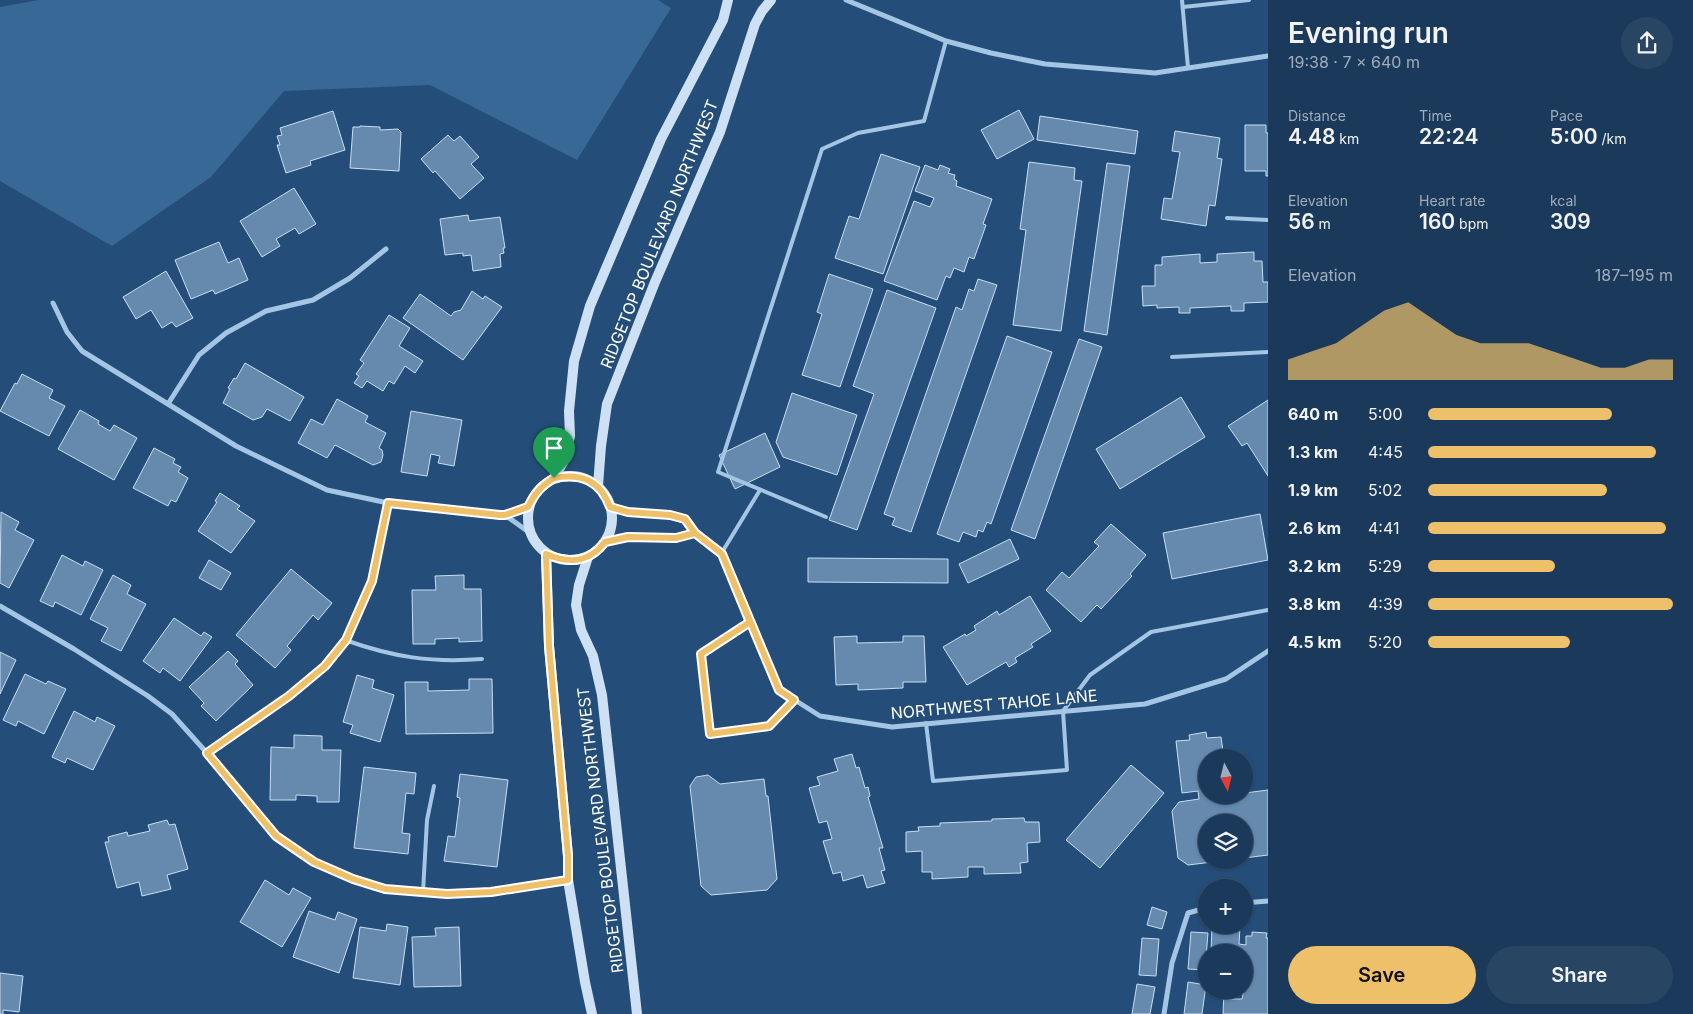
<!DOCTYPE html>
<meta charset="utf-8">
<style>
:root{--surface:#1b3a5b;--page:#284564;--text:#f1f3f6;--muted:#a0adbb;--line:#395471;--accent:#eec069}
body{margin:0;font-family:Inter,sans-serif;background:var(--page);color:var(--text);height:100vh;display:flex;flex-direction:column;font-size:19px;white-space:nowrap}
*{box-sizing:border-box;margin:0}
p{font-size:16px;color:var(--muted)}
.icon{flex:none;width:28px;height:28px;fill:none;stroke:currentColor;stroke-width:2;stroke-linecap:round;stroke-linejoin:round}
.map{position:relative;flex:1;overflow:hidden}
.sheet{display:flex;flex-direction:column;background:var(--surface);width:425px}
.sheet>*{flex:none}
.needle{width:32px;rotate:173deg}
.controls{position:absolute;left:1198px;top:749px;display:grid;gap:10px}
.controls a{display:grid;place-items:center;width:55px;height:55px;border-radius:50%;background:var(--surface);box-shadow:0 1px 4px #0004,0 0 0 1px var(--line);font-size:25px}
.pin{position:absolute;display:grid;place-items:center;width:42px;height:42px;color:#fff;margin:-51px -21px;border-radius:50% 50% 50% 0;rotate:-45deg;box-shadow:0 0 5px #0007}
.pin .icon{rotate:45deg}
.round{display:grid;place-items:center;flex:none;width:52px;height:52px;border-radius:26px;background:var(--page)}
.head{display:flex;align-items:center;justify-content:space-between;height:85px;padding:0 20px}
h1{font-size:28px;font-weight:600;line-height:38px}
.figures{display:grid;grid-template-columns:repeat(3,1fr);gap:8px;height:85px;padding:5px 20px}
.figures div{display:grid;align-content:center}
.figures b{font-size:21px;font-weight:600}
.figures small{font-size:14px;font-weight:400}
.figures p{font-size:14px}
.chart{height:140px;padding:10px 20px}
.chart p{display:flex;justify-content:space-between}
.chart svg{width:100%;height:90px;margin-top:5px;fill:var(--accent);opacity:.7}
.cta{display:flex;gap:10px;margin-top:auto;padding:10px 20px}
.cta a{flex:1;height:58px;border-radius:30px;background:var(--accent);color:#111;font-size:20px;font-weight:600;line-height:58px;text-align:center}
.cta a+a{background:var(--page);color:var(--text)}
ul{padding:0 20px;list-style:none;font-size:16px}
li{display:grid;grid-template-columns:80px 60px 1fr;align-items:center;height:38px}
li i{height:12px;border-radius:6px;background:var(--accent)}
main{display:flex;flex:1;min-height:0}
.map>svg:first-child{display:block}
.green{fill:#376896}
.building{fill:#658aae;stroke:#c8def3}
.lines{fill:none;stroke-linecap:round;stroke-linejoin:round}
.service{stroke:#a5c5e4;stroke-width:4}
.minor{stroke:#a5c5e4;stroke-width:5}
.secondary{stroke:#cee1f4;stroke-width:10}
.route-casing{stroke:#fff;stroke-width:10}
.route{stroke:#eec069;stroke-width:6}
.labels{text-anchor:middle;stroke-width:4;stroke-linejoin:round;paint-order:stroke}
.street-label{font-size:16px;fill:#fff;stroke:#244e79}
</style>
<main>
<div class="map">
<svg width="1268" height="1014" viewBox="0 0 1268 1014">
<rect width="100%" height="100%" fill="#244e79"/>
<path class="green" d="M38,0H658L671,8L577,160L430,85L284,91L211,177L112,246L0,181V7Z"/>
<g class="building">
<path d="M1019,110L1034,139L997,159L981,130Z"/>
<path d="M333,111L345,150L310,161L311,165L286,173L277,145H280L277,136L282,135L280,128Z"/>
<path d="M1040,116L1138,131L1135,154L1037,140Z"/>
<path d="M1245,125H1266V133H1268V176H1266V171H1245Z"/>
<path d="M360,126L380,127V130L398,129L401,132L399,171L350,168L353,127H360Z"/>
<path d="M1175,131L1220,138L1217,158L1222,159L1215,206L1209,205L1206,226L1161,219L1164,198L1172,199L1180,152L1172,151Z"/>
<path d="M448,135L454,141L460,136L479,157L471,164L484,178L460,199L435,171L433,173L421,159Z"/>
<path d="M881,154L920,167L883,274L835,258L849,216L859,219Z"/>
<path d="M1029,162L1075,168L1074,180L1082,181L1061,331L1013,325L1026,230L1020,229Z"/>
<path d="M1107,163L1130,166L1107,335L1084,331Z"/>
<path d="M925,165L938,170L940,165L950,169L948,173L955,175L954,179L957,181L956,186L992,199L983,224L986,225L974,259L969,257L964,272L954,268L950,278L946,276L937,300L884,281L914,201L930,207L934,198L915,191Z"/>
<path d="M294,188L316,224L299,234L295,228L276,239L280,246L262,257L240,221Z"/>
<path d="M468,215L469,221L500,217L505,248H503L504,253L500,254L501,267L473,271L471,255L463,256V253L445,255L440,219Z"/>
<path d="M219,242L228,263L239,258L248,280L215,294L213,290L191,299L175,260Z"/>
<path d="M1254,252V261H1262L1263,282H1268V302L1244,303V311H1231V306L1190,308V313H1179V307L1157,308V305L1143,306L1142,286H1155V265H1162V257L1200,254V263L1217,262V254Z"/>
<path d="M166,271L193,318L176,327L172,322L162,328L151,310L136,319L123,297Z"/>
<path d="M829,274L873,289L840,387L802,375L822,314L817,312Z"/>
<path d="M978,279L997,285L911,532L892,525L895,518L884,514L956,307L962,310L969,289L974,291Z"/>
<path d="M887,290L936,308L857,530L829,520L874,394L853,386Z"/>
<path d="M472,291L483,299L485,296L502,307L463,360L403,318L420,294L451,316L454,312L461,310Z"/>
<path d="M389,315L410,328L399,346L423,361L415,373L405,366L394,384L389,381L383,391L367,381L362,388L354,383L359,376L356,374L364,363L360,360Z"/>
<path d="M1007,336L1052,352L991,524L987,522L983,532L978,530L976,537L963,532L959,542L937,534Z"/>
<path d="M1079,339L1102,347L1035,539L1011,530Z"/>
<path d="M245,363L304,397L290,421L267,409L262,417L253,420L223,403L230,389L228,388L234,378L236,379Z"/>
<path d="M22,374L53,390L49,398L65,406L49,436L0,411L15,383L17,384Z"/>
<path d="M792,393L857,415L837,475L783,457L776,442Z"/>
<path d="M1181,397L1205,437L1120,489L1096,449Z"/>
<path d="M337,399L368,416L365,422L386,433L379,448L382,450L383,455L381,462L373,465L335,445L327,458L298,443L311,419L323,425Z"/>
<path d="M1268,400V476L1247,443L1242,446L1228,426Z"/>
<path d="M80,410L99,421L98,424L110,431L114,425L137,438L114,480L58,449Z"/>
<path d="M411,411L462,420L454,466L438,463L440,456L431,454L427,476L401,472Z"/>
<path d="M765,433L780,467L735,489L719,455Z"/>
<path d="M154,448L175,459L173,463L181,467L178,472L188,478L176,502L171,500L168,506L133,488Z"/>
<path d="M220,493L240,506L237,509L255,521L231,553L198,531L217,502L215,501Z"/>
<path d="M1,512L19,522L15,530L34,540L9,588L0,583Z"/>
<path d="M1260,514L1268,560L1172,579L1163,533Z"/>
<path d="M1111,524L1146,555L1130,574L1132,576L1101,609L1097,605L1081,622L1046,590L1062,572L1069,578L1099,546L1094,542Z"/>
<path d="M1010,539L1019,559L968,583L959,564Z"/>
<path d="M62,555L83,566L85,561L103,570L81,615L55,602L53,607L40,601Z"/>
<path d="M808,558L948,559V583L808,582Z"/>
<path d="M209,560L231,573L221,590L199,578Z"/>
<path d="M291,569L332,603L318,620L313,615L287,646L291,650L275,668L236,635Z"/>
<path d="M113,575L131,585L127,594L146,604L121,651L101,641L108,628L90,619Z"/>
<path d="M464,575V589H481L482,641L459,642V638L435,639V644H413L412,590H436L435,576Z"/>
<path d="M1030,596L1051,631L1031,644L1033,647L1015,658L1017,662L1009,667L1006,662L967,685L943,647L965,634L966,636L976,630L974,626L997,611L999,615Z"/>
<path d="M174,618L201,636L204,632L212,637L180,681L163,668L160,673L143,661Z"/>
<path d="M857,636V643L903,642V636H924L926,682H903V688L858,690V684L836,685L834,637Z"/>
<path d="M228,651L238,661L235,664L253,685L216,721L201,706L204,703L189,687Z"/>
<path d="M0,652L16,660L0,694Z"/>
<path d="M25,674L46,684L48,681L66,689L44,734L18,721L16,726L3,720Z"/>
<path d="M357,675L374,680L372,688L394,695L380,742L350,733L353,725L343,722Z"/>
<path d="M469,679H492L493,733L406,734L405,682H428V691L469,690Z"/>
<path d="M74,711L95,722L97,717L115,726L93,770L67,758L65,763L52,757Z"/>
<path d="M1206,732L1207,738L1221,737L1224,758H1206V795H1244V781L1245,793L1268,790V855L1244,858V822H1206V860H1229L1188,865L1178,858L1172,811L1179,802L1199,799L1198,791L1182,793L1176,741L1190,740L1189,735Z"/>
<path d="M294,735L322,736V750H341L339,802H317V796L296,795V800H270L271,747L294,748Z"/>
<path d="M852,754L856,768L859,767L865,788L868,787L870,796L868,797L883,848H879L885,870L881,871L885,883L867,888L863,875L843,881L841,872L833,874L823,841L832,839L827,821L819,823L809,788L820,785L817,777L838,771L834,759Z"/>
<path d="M1131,765L1164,793L1100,868L1066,840Z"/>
<path d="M364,767L416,773L414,794L406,793L402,833L410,834L408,854L354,848Z"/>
<path d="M460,774L508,780L497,867L444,861L448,836L455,837L460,798L457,797Z"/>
<path d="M708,775L720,784L764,779L766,796H768L777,879L767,890L711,895L701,886L690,786L696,777Z"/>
<path d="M1024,818L1025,822H1039L1040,842L1027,843L1028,862L1020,863L1021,873L984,874V867H968V877L932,879V872H922V851L906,852V832L919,831L918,827L940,826V823L992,821V819Z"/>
<path d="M167,820L169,825L175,824L188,869L167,875L171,889L142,896L139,882L117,888L105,842H109L108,837L127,832L128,836L150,831L148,825Z"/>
<path d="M265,880L289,895L293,888L311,898L282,947L240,922Z"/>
<path d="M1152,907L1167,912L1162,929L1147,925Z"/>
<path d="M309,911L335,920L338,912L357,919L339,973L293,957Z"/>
<path d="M387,924L408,927L400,985L353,978L360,927L386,931Z"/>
<path d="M1212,925H1234V927H1240L1239,944L1246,945V936H1252V932L1267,933L1266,938H1268V1014H1223L1224,990H1227V999H1242L1244,990V952H1211Z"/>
<path d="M459,927L461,986L414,987L412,937L436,936L435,928Z"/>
<path d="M1191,932L1208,933L1205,970L1188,969Z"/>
<path d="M1142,938L1159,939L1156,976L1139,975Z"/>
<path d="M0,973L23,976L19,1012L3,1010V1014H0Z"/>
<path d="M1188,982L1206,985L1202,1014H1184Z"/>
<path d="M1137,984L1155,987L1150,1014H1132Z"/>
</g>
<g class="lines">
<g class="service">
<path d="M1182,0L1188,68"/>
<path d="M1183,7L1249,0"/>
<path d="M1227,218L1268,220"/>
<path d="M1172,357L1268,352"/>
<path d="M826,517L718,472L822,149L858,133L924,121L946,41"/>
<path d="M721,554L760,490"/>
<path d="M750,623L701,654L710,734L769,726L794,700"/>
<path d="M345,640C393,657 431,663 482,659"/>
<path d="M926,723L933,781L1067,770L1063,711L1090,675L1151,632L1268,610"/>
<path d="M423,892L427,820L434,786"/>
</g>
<g class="minor">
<path d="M846,0L946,41L991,53L1045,64L1155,73L1268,56"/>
<path d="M53,303L67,332L82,351L236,446L327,490L388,503L490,514L505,515L528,507"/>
<path d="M168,404L199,355L226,333L266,311L313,300L350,278L386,249"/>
<path d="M610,507L628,512L670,515L685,519L695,533L721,554L779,690L820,716L892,727L1145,704L1226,679L1268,651"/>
<path d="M505,515L530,533"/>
<path d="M605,542L628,537L676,538L695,533"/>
<path d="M0,606L74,649L148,696L172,714L207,753L276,836L314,862L353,879L385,889L447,894L491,892L568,880"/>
<path d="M207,753L289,696L325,666L345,640L372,581L388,503"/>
<path d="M1244,903L1268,901"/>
<path d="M1164,1014L1172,963L1188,913L1206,908"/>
</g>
<g class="secondary">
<circle cx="570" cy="518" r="42"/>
<path d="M554,478L565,459L570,436L569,411L574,361L590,306L661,139L723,20L728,0"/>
<path d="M598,486L601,446L607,404L655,282L720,132L755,24L762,11L771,0"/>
<path d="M546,554L549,646L568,856V880L585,982L592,1014"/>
<path d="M588,557L579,585L576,605L581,630L593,656L602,695L637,1014"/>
</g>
</g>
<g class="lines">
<g class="route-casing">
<path id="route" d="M554,478C541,486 535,493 528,507L505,515H500L388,503L372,581L346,640L325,666L289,696L207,753L276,836L314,862L353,879L385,889L447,894L491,892L568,880V856L549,646L546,554C569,564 589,563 605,542L628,537L676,538L695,533L722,554L779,690L794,700L769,726L710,734L701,654L750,622L722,554L695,533L685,519L670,515L628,512L610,507C600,480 581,473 554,478"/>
</g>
<use href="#route" class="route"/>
</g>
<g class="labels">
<g class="street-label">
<text transform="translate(659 234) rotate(-68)" y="6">RIDGETOP BOULEVARD NORTHWEST</text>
<text transform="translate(994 704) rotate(-5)" y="6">NORTHWEST TAHOE LANE</text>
<text transform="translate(600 830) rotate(-97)" y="6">RIDGETOP BOULEVARD NORTHWEST</text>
</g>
</g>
</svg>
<div class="controls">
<a><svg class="needle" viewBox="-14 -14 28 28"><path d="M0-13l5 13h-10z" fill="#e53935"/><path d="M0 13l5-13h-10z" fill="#a0adbb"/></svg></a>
<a><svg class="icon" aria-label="layers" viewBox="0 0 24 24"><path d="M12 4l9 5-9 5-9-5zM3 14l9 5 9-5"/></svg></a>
<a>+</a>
<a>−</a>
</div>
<div class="pin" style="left:554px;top:478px;background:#1e9e55"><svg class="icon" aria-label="arrive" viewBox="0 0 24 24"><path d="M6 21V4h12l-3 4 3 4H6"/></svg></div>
</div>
<section class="sheet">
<div class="head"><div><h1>Evening run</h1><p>19:38 · 7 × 640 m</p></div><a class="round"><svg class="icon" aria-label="share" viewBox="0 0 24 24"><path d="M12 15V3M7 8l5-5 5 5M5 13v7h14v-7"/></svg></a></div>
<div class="figures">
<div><p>Distance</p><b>4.48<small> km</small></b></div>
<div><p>Time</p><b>22:24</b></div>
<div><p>Pace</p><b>5:00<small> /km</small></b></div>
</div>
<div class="figures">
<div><p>Elevation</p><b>56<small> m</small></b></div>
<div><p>Heart rate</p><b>160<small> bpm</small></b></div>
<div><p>kcal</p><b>309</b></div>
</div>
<div class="chart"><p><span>Elevation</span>187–195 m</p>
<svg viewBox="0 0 160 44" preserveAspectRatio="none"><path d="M0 44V34L10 30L20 26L30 18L40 10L50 6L60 14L70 22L80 26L90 26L100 26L110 30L120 34L130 38L140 38L150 34L160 34V44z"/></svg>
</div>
<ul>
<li><b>640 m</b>5:00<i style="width:75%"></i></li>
<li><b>1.3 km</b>4:45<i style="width:93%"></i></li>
<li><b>1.9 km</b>5:02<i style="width:73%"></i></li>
<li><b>2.6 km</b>4:41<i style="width:97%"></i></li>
<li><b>3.2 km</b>5:29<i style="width:52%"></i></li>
<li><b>3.8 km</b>4:39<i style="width:100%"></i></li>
<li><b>4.5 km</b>5:20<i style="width:58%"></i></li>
</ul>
<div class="cta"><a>Save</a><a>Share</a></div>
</section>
</main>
